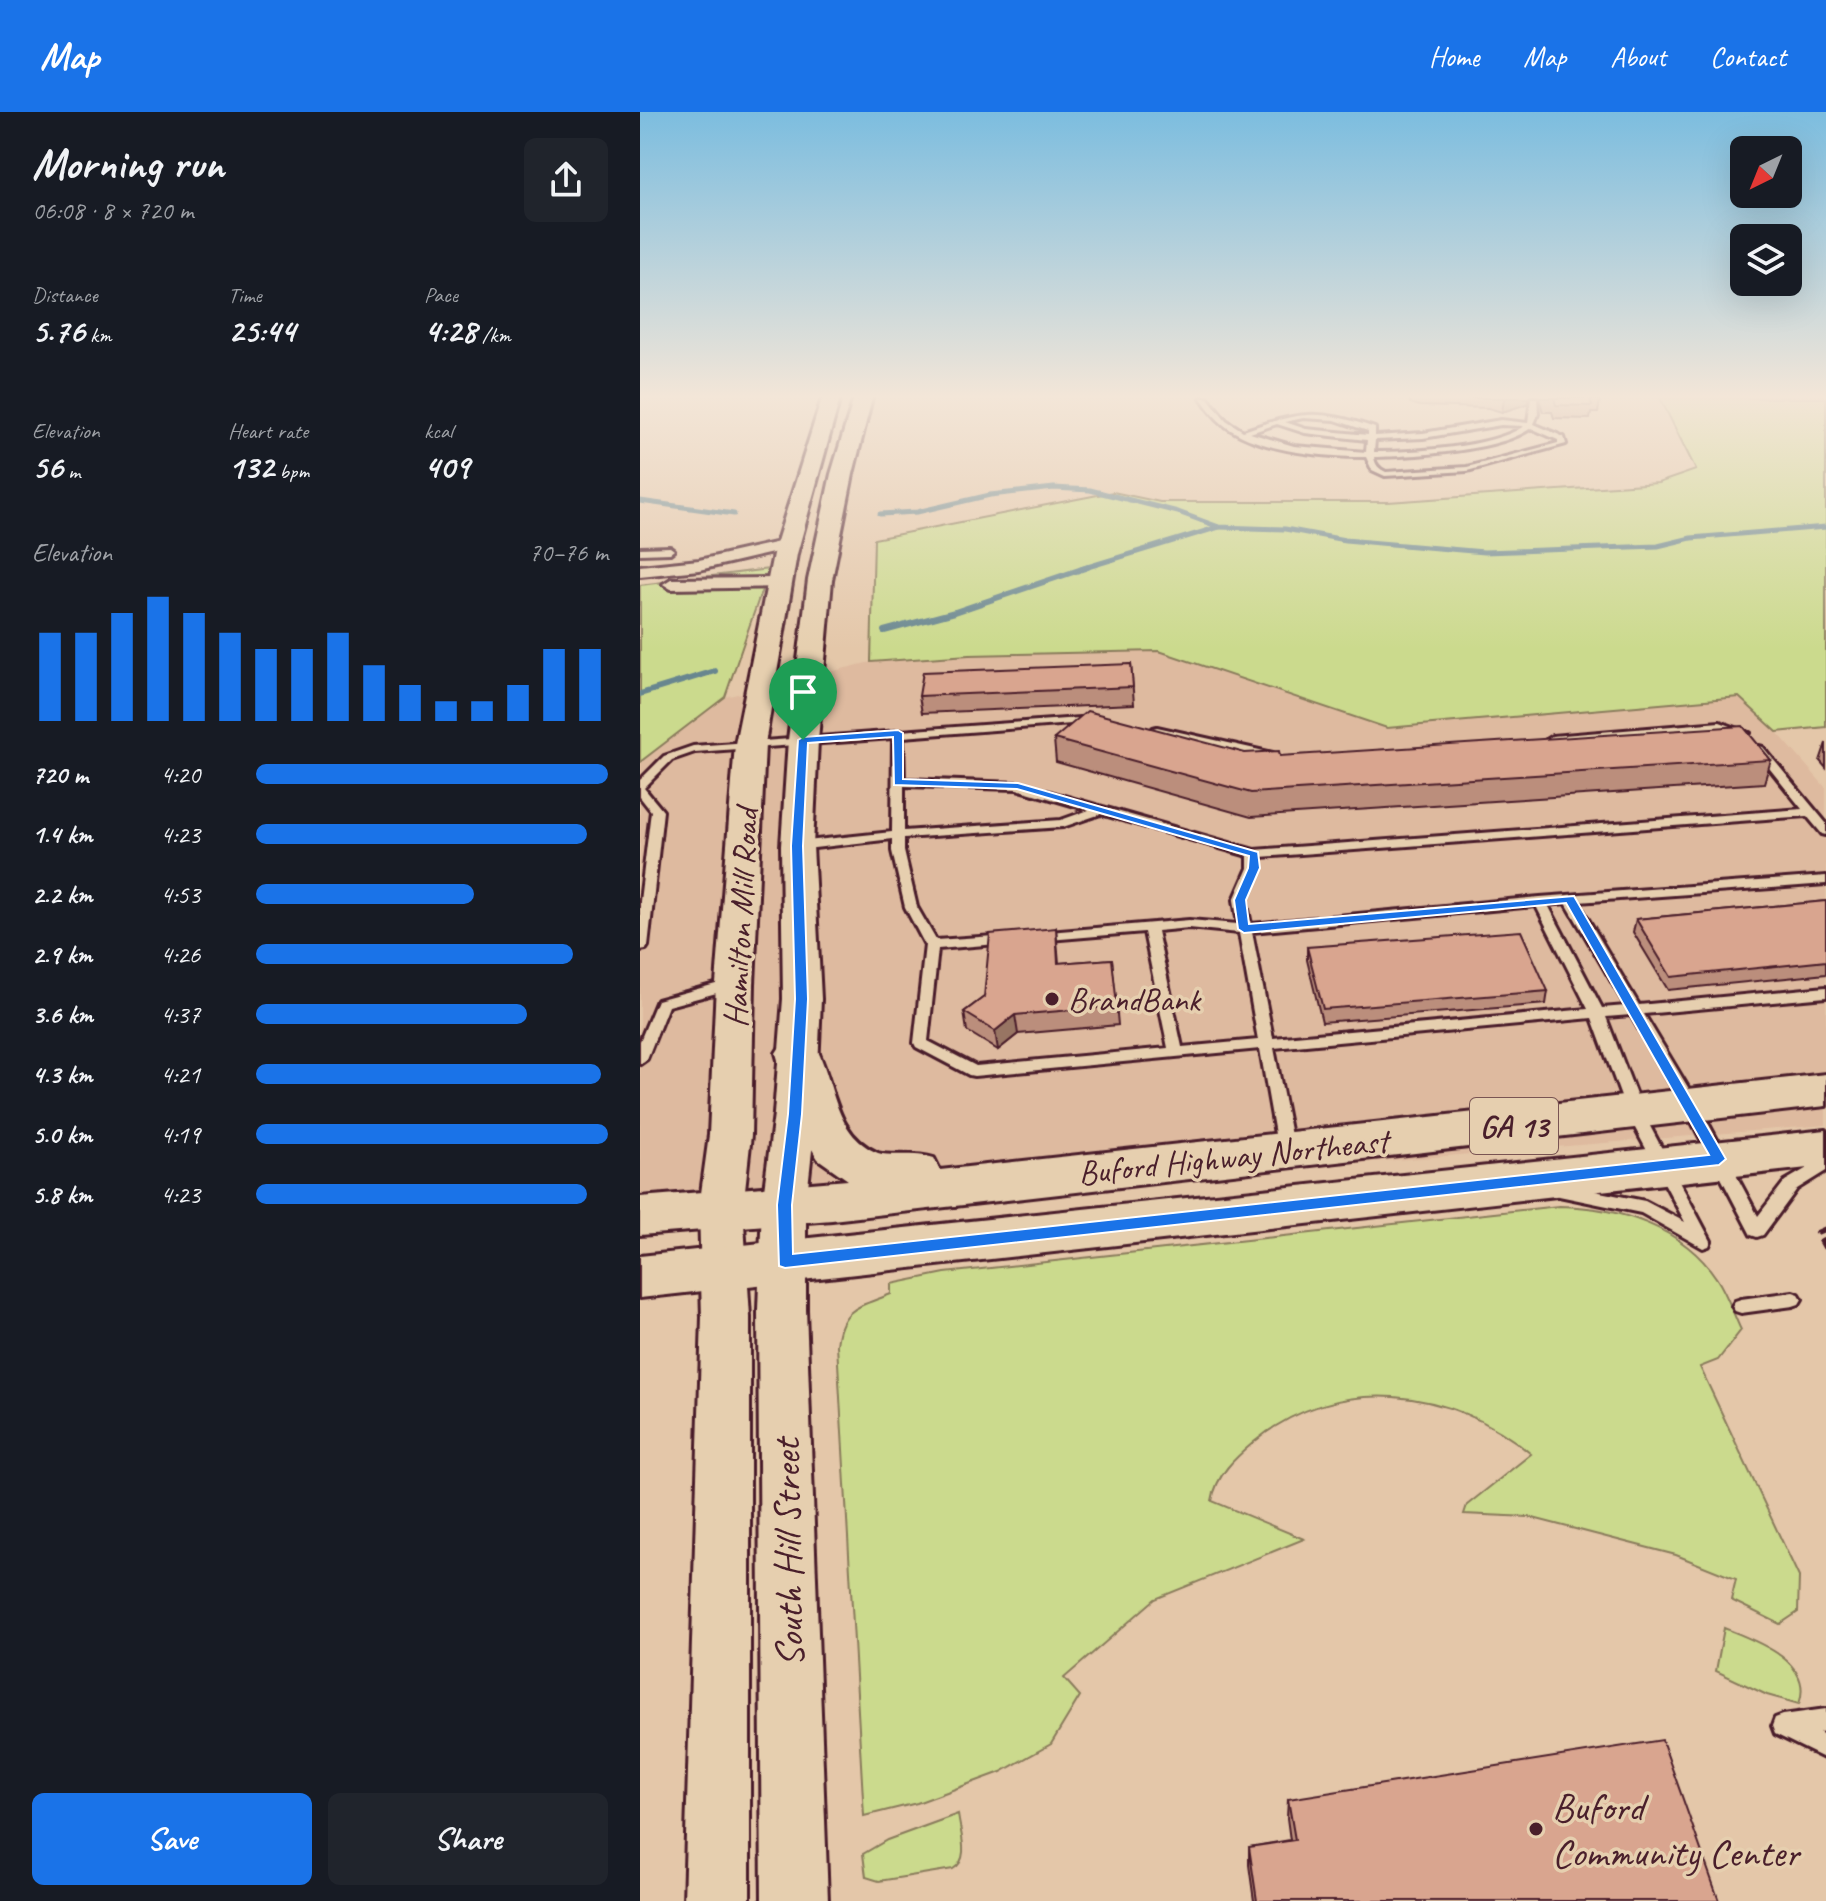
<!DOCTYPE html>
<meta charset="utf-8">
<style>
:root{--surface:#171b24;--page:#20242c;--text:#f1f3f6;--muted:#9ea1a6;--accent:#1a73e8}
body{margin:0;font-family:Caveat,sans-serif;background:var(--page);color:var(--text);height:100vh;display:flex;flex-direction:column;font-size:30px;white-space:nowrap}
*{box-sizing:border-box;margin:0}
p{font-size:26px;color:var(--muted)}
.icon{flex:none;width:44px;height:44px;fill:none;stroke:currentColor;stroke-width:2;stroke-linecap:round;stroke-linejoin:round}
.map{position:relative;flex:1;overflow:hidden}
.sheet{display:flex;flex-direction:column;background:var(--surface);width:640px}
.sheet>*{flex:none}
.needle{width:52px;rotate:223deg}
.controls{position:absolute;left:1090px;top:24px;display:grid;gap:16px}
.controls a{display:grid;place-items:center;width:72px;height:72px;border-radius:12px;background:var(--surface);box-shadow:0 8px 32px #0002;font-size:40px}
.pin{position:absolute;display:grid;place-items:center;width:68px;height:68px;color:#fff;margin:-82px -34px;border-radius:50% 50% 50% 0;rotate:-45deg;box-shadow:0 0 8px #0007}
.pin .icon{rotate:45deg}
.round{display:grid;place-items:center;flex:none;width:84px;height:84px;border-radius:12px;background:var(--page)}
.summary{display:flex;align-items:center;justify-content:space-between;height:136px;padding:0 32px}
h1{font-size:44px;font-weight:600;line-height:60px}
.metrics{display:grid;grid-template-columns:repeat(3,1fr);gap:12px;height:136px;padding:8px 32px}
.metrics div{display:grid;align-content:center}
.metrics b{font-size:34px;font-weight:600}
.metrics small{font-size:22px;font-weight:400}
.metrics p{font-size:22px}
.chart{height:224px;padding:16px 32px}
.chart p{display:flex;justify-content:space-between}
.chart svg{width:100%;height:144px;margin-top:8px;stroke:var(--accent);stroke-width:6}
.action{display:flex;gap:16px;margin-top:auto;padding:16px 32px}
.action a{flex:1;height:92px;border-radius:12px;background:var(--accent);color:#fff;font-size:32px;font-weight:600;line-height:92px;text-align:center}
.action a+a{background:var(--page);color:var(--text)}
ul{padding:0 32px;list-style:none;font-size:26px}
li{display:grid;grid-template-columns:128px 96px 1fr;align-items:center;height:60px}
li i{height:20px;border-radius:10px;background:var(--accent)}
header{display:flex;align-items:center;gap:48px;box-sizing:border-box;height:112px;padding:0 40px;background:var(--accent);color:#fff}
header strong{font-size:38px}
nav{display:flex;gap:44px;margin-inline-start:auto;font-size:28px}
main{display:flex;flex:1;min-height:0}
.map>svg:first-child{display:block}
.built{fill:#deba9f}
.green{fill:#cbda8d;stroke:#8a7c5c;stroke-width:2}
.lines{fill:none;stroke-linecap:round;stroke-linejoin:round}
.stream-far1{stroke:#67868f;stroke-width:5}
.stream{stroke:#67868f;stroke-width:6}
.lane-casing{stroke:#4a1f2b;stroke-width:6}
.street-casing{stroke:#4a1f2b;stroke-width:6}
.secondary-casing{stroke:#4a1f2b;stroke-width:6}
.primary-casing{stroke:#4a1f2b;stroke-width:6}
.path{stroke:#4a1f2b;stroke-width:6;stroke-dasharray:10 7;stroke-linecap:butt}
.lane{fill:#e6cfaf;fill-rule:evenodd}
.street{fill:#e6cfaf;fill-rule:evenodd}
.secondary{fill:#e6cfaf;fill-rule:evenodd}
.primary{fill:#e6cfaf;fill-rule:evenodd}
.wall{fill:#bb8e7b;stroke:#4a1f2b;stroke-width:2}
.shaded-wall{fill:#987464;stroke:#4a1f2b;stroke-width:2}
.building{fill:#d9a58f;stroke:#4a1f2b;stroke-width:2}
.route{fill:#1a73e8;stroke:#fff;stroke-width:2;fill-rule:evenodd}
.poi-dot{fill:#4a1f2b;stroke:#e6cfaf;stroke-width:3}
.labels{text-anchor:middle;stroke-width:7;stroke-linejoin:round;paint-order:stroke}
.shield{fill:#e6cfaf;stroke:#795453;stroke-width:2}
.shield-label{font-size:32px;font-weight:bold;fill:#4a1f2b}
.street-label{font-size:34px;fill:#4a1f2b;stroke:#e6cfaf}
.poi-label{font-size:34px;fill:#4a1f2b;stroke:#e6cfaf;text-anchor:start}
.near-street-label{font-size:40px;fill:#4a1f2b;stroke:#e6cfaf}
.near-poi-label{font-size:40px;fill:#4a1f2b;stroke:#e6cfaf;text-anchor:start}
</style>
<header>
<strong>Map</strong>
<nav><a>Home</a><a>Map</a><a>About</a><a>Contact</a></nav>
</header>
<main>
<section class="sheet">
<div class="summary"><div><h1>Morning run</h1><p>06:08 · 8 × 720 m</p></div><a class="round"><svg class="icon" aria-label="share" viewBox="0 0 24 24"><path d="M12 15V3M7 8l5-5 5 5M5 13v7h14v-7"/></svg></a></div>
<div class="metrics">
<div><p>Distance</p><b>5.76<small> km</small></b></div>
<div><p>Time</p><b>25:44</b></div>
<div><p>Pace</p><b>4:28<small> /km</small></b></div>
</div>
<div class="metrics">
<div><p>Elevation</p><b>56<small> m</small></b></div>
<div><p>Heart rate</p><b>132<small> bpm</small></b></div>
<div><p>kcal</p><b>409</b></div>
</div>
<div class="chart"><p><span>Elevation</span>70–76 m</p>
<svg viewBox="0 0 160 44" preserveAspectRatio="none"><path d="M5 44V17M15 44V17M25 44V11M35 44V6M45 44V11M55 44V17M65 44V22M75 44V22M85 44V17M95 44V27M105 44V33M115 44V38M125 44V38M135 44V33M145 44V22M155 44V22"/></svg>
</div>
<ul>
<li><b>720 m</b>4:20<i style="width:100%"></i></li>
<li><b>1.4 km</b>4:23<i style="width:94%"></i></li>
<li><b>2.2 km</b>4:53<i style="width:62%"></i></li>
<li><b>2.9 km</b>4:26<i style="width:90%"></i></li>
<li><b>3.6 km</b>4:37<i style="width:77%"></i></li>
<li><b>4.3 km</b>4:21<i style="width:98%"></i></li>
<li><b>5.0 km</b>4:19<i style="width:100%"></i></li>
<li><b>5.8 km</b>4:23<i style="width:94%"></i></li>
</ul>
<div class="action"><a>Save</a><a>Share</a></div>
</section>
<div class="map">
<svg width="1186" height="1789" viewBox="0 0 1186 1789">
<rect width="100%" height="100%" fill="#e4c7a9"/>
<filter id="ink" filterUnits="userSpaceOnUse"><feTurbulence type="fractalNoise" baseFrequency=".0125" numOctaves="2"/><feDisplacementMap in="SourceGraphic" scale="16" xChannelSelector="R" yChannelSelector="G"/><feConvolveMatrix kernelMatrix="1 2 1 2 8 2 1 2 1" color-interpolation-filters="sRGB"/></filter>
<g filter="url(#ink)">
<path class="built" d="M519,539L747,616L1099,585L1137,620L1186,676V1013L104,1101L0,1113V650L85,585L231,550L329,543Z"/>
<g class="green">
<path d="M1020,286H1186V615L1137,620L1099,585L747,616L519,539L329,543L231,550L234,427L473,380L520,390H748L1018,371L1056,358Z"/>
<path d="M129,457L85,585L0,650V473Z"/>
<path d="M919,1094C978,1095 1043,1115 1077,1167C1087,1182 1093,1201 1101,1218L1078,1248L1060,1255L1159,1465L1158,1500L1140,1512L1091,1488L1096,1467L1036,1443L889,1405L824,1402L827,1393L891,1342C812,1275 696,1261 614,1330C595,1346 576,1363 572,1389L664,1427L515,1487L424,1566L440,1584L411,1632L361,1660L277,1691L224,1704L197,1233C201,1195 219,1195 251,1182V1172L305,1161Z"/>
<path d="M1084,1516C1114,1528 1175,1549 1159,1592L1127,1583L1076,1559Z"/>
<path d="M318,1702C320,1721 331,1747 313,1757L239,1769L226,1765L223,1742L247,1728Z"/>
</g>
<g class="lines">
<g class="stream-far1">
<path d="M0,389L94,402"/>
<path d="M240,402L277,400L350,383L414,376L450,378L538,400L579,415L645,417L705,428L844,440L1018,434L1051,426L1186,415"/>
<path d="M441,457L579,415"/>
</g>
<g class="stream">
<path d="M244,519L315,500L448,455"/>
<path d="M0,582L75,559"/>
</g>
<g class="lane-casing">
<g id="lane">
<path d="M561,286H568L586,308L603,319C660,300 676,296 735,316V324L783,321L861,308L888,311L891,286H897L898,302L894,312L924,325L926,332L827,359L745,364L732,358L726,345C686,345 626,340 591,318C578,310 569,298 561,286ZM663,306L695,308L728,319V323L666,317L645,310ZM637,312L665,321L727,328L726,340L654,334L610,321ZM861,313L884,314C852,336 773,340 734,340L735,328L783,326ZM891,316L918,328V331L827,355L746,360C739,357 735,353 734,345C774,344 860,339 891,316Z"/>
<path d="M0,436L30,435L34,438L30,441L0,442Z"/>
<path d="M453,605L458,608L457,610L263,625L264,667L378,671L614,738L1162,697L1114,637L1119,634L1123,635L1186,711V723L1182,722L1167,704L620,745V756L606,788L611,812L900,785L1186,764V772L938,790L999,893L1186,875V885L1004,902L1058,992L1118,1104L1145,1069L1186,1045V1059L1157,1077L1123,1123L1117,1125L1111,1123L1043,993L991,903L966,905L1003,1001L1071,1129L1069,1134L1063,1136L1001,1101L919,1084L913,1082L911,1078L913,1074L919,1072L1005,1089L1045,1110L987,1001L952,906L634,936L654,1039L652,1043H640L638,1039L620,937L334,964L329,963L276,935L274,931L285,833L265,795L252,739V727L157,738L151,734L157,730L252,720L253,626L55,640L32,648L4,676L23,699L8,834L6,837L0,838V789L11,699L0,685V668L24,644L53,634ZM264,674L377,677L449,698L421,708L264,719ZM461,702L608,744V756L594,788L598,812L549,808L397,821L390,825L397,829L504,820L528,936L336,954L288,929L298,837L369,831L376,827L369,823L296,828L277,795L264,739V726L423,715ZM926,791L986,894L962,896L908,793ZM896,794L948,897L633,926L612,820ZM549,816L599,821L618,928L542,935L517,819Z"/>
<path d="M1080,610L1110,621L1105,624L1079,616L912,630L907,627L912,624Z"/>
<path d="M517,615L633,641L639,644L633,647L513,620V616Z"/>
<path d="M94,867L99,869L101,872L99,875L28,894L7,947L0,952V929L17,888Z"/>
<path d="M1153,1180L1159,1182L1162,1187L1159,1192L1153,1194L1101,1201L1095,1199L1092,1194L1095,1189L1101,1187Z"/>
<path d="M1186,1597V1619L1179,1620L1186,1624V1647L1135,1622L1132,1614L1135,1606L1143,1603Z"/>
</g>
</g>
<g class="street-casing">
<g id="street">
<path d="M148,428L156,433L154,436L59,458L0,464V454L59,448Z"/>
<path d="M140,466L146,467L148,471L146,475L31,477L23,472L31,467Z"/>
</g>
</g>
<g class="secondary-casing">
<g id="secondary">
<path d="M182,286H200L157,442L125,632L114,872L111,1023L103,1096L110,1205V1789H44L62,1205L59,1096L69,1023L76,872L95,632L133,442Z"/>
<path d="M214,286H232L213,362L192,468L178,628L173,734L181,887L176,1002L166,1093V1198L188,1789H122L118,1198L122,1093L134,1002L143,887L141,734L148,628L168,468L191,362Z"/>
</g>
</g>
<g class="primary-casing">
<g id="primary">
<path d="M158,926L173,930C196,968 191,1021 238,1041C250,1045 275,1040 294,1046L300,1058L1186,962V994L192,1108L0,1123V1085L208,1068L178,1047L156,1011L136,941L143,930Z"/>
<path d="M1186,1018V1054L0,1186V1144Z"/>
</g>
</g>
<path class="path" d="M1186,1117L1177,1121L1186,1137"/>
<use href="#lane" class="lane"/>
<use href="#street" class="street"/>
<use href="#secondary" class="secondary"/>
<use href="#primary" class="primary"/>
</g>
<g class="wall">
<path d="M770,286H889L887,292L862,300L848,296L780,294L770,291Z"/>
<path d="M899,286H959L960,288L958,301H951L950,307L914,306L912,300H903Z"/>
<path d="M491,552L494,592L282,601L279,584Z"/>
<path d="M414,627L640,644L1131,648L1124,671L611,705L416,650Z"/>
<path d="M1186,631V656L1180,649Z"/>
<path d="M1186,789V862L1028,878L993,820L996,807Z"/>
<path d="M416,816L419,851L472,847L478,913L378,922L358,938L327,919L324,900L344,885Z"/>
<path d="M667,835L908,879L906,892L682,910L667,848Z"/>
<path d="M648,1687L1079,1789H614L609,1753V1735L650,1728L647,1706Z"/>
</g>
<g class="shaded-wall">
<path d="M867,286H889L887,292L862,300L864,287Z"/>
<path d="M375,903L378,922L358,938L355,919Z"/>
</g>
<g class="building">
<path d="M907,286H959L960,288L950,287L952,294L916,293L914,286Z"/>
<path d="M491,552L493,575L279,584L283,560Z"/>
<path d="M447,599L605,641L639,639L640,644L1103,614L1131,648L611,681L414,627Z"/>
<path d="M1186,789V849L1031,865L996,807Z"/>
<path d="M416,816L418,851L472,847L477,894L375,903L355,919L324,900L344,885L350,822Z"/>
<path d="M881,819L908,879L683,897L667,835Z"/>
<path d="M1022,1628L1079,1789H617L609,1735L655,1728L648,1687Z"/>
</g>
</g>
<linearGradient id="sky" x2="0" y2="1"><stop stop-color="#7cbddf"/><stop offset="0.53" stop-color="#f3e6d8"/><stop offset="1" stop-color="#f3e6d8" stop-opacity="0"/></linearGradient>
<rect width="1186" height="537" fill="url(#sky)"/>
<path class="route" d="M258,618L263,621V667L378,671L618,740L620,756L606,788L609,812L934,784L1086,1047L1079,1053L145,1156L139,1154L137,1093L148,1002L155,887L151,734L158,628L163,625ZM253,625L254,673L377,677L609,744L608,756L594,788L598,817L604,821L926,791L1069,1043L153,1142L152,1093L162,1002L168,887L163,734L168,631Z"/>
<g class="poi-dot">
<circle cx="412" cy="887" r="8"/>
<circle cx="896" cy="1717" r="8"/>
</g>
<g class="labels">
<rect class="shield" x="830" y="986" width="88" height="56" rx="6"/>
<g class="shield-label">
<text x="874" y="1025">GA 13</text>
</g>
<g class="street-label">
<text transform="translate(100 806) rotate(-87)" y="12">Hamilton Mill Road</text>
<text transform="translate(593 1044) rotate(-6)" y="12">Buford Highway Northeast</text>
</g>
<g class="poi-label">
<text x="428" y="899">BrandBank</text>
</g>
<g class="near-street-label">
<text transform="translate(147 1441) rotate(-91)" y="14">South Hill Street</text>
</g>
<g class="near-poi-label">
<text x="912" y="1708">Buford<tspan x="912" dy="46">Community Center</tspan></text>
</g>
</g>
</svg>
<div class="controls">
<a><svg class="needle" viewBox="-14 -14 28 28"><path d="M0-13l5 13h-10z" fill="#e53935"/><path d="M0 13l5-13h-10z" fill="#9ea1a6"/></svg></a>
<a><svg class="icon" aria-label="layers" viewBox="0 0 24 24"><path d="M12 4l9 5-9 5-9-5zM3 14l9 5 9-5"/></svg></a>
</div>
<div class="pin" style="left:163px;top:628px;background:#1e9e55"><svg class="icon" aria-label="arrive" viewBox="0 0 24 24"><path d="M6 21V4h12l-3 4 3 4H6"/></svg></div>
</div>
</main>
